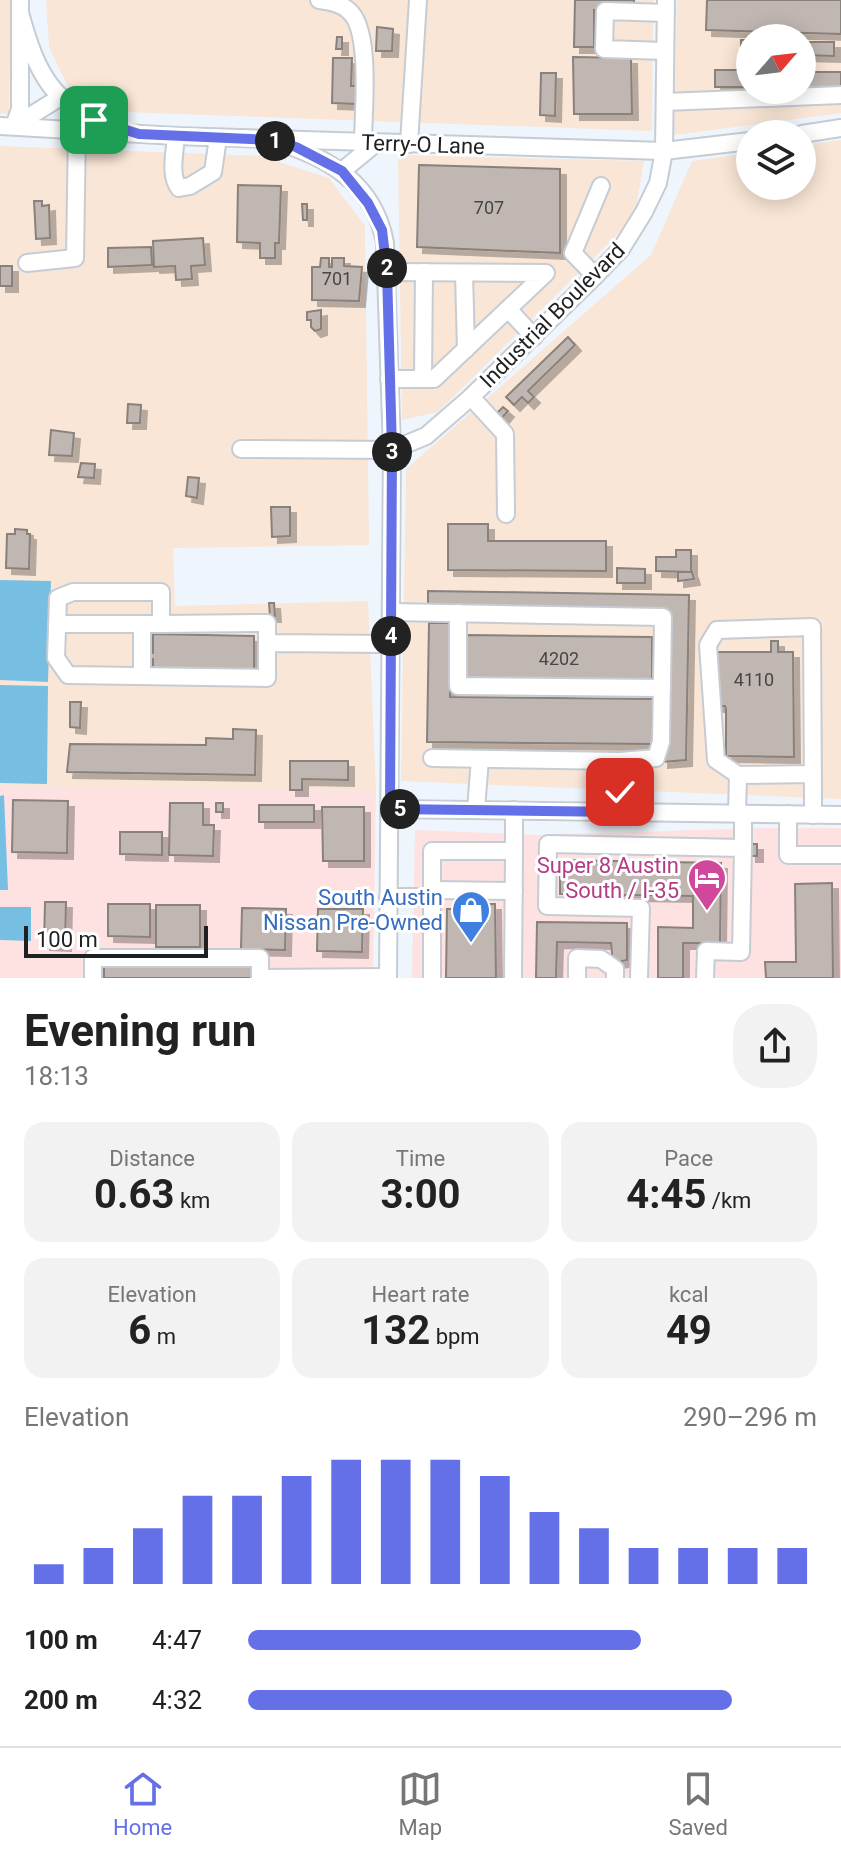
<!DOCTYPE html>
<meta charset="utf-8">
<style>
:root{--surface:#fff;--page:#f2f2f2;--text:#222;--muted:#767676;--line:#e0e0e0;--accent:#6470e8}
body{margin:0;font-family:Roboto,sans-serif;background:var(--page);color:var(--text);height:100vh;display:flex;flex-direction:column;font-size:30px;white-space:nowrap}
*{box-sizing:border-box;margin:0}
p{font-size:26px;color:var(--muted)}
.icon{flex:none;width:44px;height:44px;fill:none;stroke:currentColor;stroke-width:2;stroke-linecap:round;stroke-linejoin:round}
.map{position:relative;height:978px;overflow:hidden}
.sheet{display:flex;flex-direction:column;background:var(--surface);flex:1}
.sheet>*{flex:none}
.needle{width:52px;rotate:62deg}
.controls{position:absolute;left:736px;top:24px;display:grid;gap:16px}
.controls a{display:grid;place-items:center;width:80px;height:80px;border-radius:50%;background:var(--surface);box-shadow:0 4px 20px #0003;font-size:40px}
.scale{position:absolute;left:24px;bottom:20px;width:184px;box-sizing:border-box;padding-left:8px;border:4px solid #1e2123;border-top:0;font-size:22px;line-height:28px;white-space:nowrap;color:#1e2123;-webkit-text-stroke:6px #fff;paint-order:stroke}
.pin{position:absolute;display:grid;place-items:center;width:68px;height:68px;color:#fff;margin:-34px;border-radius:16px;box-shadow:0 4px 12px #0006}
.km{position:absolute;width:40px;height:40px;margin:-20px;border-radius:50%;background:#222;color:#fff;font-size:22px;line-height:40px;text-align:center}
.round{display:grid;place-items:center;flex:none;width:84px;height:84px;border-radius:32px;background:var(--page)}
.head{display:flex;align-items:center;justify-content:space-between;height:136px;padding:0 24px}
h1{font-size:44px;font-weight:700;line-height:60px}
.figures{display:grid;grid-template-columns:repeat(3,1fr);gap:12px;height:136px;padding:8px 24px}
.figures div{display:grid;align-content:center;border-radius:20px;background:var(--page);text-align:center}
.figures b{font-size:40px;font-weight:700}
.figures small{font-size:22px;font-weight:400}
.figures p{font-size:22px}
.chart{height:224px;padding:16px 24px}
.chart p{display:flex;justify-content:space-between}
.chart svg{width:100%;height:144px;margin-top:8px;stroke:var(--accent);stroke-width:6}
ul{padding:0 24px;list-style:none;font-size:26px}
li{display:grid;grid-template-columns:128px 96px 1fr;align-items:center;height:60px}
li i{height:20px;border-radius:10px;background:var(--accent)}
.dock{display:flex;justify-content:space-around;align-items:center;height:112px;border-top:2px solid var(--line);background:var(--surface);font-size:22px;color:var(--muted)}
.dock a{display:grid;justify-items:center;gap:4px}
.dock .active{color:var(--accent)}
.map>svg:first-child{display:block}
.commercial{fill:#fee2e2}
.industrial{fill:#f9e6d6;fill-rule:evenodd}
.water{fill:#76bfe3}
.building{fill:#c0b7b2;stroke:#89817c;stroke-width:2;filter:url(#shadow)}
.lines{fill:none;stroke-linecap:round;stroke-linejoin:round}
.minor-casing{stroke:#c5ccd3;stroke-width:20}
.minor{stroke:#fff;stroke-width:16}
.route-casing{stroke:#fff;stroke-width:16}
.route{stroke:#6470e8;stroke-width:10}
.labels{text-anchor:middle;stroke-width:6;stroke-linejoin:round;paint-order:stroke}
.number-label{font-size:18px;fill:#464647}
.street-label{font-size:22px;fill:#1e2123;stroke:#fff}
.hotel-label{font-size:22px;fill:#b23c85;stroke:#fff;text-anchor:end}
.shop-label{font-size:22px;fill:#366cbe;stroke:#fff;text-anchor:end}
</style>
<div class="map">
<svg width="841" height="978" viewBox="0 0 841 978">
<defs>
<filter id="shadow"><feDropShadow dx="6" dy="6" stdDeviation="0" flood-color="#0004"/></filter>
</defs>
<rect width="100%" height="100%" fill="#eef5fc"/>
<g class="commercial">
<path d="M0,786L376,791L373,978H0Z"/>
<path d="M763,828H841V978H412L415,830L539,835Z"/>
</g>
<g class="industrial">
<path d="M0,0H11L9,114H0Z"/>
<path d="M46,0H653L652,131L125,112L98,104L68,87L49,47Z"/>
<path d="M677,0H841V113L674,135ZM750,38H802V90H750Z"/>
<path d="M841,140V799L401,781L406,469L651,255L692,161L750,153V186H802V145Z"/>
<path d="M0,146L260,156L329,178L365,226L369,545L173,548L175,606L368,601L376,791L0,786Z"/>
<path d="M398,155L644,161L634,218L438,412L402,420Z"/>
</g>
<g class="water">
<path d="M0,580L51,581L48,682L0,680Z"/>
<path d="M0,685L48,686L47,784L0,783Z"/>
<path d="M4,795L8,890H0V796Z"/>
<path d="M0,907H31V941L0,940Z"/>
</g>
<g class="building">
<path d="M575,0H634V11L594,10V47H574Z"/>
<path d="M707,0H841V34L706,30Z"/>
<path d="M377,27L393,29L392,51H376Z"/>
<path d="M337,37H342V49H336Z"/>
<rect x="741" y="40" width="9" height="14"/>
<path d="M802,42H834V56L802,55Z"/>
<path d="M573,57L631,58L632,114H574Z"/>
<path d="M333,58H352L351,86H357V104L332,103Z"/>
<path d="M742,67H750V87H715V70H742Z"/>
<path d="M802,68H814V72H841V89L802,88Z"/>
<path d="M541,73H556L555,116L540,115Z"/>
<path d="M419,165L560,169V253L417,247Z"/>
<path d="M238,185L281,186L279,243H275V258H260V243L237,242Z"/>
<path d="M34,201H42V206L49,205L50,238L36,239Z"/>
<path d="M302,204H307V220H303Z"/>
<path d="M203,238L205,265L191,266L192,279L176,280L175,266L154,267L153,241Z"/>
<path d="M151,247L152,265L108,267V248Z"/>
<path d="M321,258H329V267H332V258H344V266L362,267L359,301L312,300V267H320Z"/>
<rect x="0" y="266" width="12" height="20"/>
<path d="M321,310V329L315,331L311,327V320H307V312Z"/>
<path d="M568,337L575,345L528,391L534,397L528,403L522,397L514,405L506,397Z"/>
<path d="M128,404L141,405L140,423H127Z"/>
<path d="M503,407L508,411L500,420L495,415Z"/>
<path d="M51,430L74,433L72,456L49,455Z"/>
<path d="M81,463L95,464L94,478L78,477Z"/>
<path d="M188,477L199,478L197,498L186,496Z"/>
<path d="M271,507H290V536L272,537Z"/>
<path d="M448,524H488V541H606V571L448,570Z"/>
<path d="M15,529L27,530V534H30L29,569L6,568L7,534H15Z"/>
<path d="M676,550H691V572L656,571V557H676Z"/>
<path d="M617,568L645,569V583H617Z"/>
<path d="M678,572H692L694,579L678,581Z"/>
<path d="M428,591L689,595L686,760L662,762L666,611L428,608Z"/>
<path d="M269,603H274L275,616H270Z"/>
<path d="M429,623H451L450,697L653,699L652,744L427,742Z"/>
<path d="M153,634L254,636V671L153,669V659H149V653H153Z"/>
<path d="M466,635L652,637V683L466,680Z"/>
<path d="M771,641H778V652H793L794,757L726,756V709L725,706H715V652H771Z"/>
<path d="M70,702H81L80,728L70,727Z"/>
<path d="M233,729L256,730L255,775L67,772L70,744L206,745V738L233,739Z"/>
<path d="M290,761H348V780L302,779V790H290Z"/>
<path d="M13,800L68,801L67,853L12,852Z"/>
<path d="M170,803H203V825H214L213,856L169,855Z"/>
<rect x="216" y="803" width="7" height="9"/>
<rect x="259" y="805" width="55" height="17"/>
<path d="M322,807H364V861H323Z"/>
<path d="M120,832H162V855L120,854Z"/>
<rect x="750" y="844" width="7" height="12"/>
<path d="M560,860L721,863L720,943H683V978H658V927L693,928V896L560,894Z"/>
<path d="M832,883L833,978H766L765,962H796L795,884Z"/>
<path d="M45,902H66L65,945L44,944Z"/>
<path d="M108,904H150V937L108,936Z"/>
<path d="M462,904H495L496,978H446L447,909H462Z"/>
<rect x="156" y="905" width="44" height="42"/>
<path d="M242,908L286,909L285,950L241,949Z"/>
<path d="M318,909H363L362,952L317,951Z"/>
<path d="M537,922L627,923V960L613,963L611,943L557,942L556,978H536Z"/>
<path d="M104,963L250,967L255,969V978H99V976H104Z"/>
</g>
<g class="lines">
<g class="minor-casing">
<g id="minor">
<path d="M319,0C329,1 342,4 349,11C372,30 363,113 363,143"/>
<path d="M20,13C37,74 52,107 116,127"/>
<path d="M665,51L604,49L605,11L666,13"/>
<path d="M665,102L841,95"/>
<path d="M0,126L176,136L664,151L750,141"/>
<path d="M14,126L20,109V0"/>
<path d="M14,126L59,98"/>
<path d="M802,134L841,128"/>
<path d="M176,136C175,152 169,175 179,188L190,186L213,172L218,138"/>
<path d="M271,140C326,156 374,182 385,243L392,450L388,978"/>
<path d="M409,144L418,0"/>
<path d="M342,171L376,143"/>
<path d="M27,263L75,258L77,130"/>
<path d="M387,272L546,273L434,379H389"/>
<path d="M464,273L466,349"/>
<path d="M595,276L573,253L601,186"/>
<path d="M508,309L534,337"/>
<path d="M423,379L424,272"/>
<path d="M471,397L505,434L506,514"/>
<path d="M241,449L392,450L426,436L471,397L595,276L621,249L644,212L658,183L664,151L666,0"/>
<path d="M392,612L663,617L661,742L656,758L620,761L619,812"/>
<path d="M458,613V686L662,688"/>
<path d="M57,624H161"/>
<path d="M267,643V623L161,624V592H73L58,598L56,658L68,675L267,678V643L391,644"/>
<path d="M142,676V624"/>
<path d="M432,758L620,761"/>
<path d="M812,774L738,775L716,760L708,645L717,630L812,627L813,795V815"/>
<path d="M390,809L841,815"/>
<path d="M476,809L480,759"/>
<path d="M737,814L738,775"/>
<path d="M788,814V855H841"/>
<path d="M743,848V814"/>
<path d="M514,851V810"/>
<path d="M432,890L514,891"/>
<path d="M388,897H432"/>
<path d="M93,978V958H260V978L388,977"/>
<path d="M432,978V851H514L513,978"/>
<path d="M577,978V958L601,959L615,969V978"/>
<path d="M639,978L641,908L547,906L548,844L743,848L741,952L706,951L705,978"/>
</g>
</g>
<use href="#minor" class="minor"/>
</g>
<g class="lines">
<g class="route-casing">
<path id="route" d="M94,120L139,134L271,140L296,147L342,171L368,203L382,230L387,272L392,450L390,809L619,812L620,792"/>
</g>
<use href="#route" class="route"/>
</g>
<defs>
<g id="hotel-pin" transform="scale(2)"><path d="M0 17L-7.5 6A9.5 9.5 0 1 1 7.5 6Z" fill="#d1479c" stroke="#fff"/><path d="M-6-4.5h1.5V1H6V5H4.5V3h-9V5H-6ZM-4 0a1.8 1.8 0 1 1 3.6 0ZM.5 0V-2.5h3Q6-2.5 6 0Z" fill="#fff"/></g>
<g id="shop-pin" transform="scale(2)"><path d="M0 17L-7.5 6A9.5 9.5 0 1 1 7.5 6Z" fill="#3f7fe0" stroke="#fff"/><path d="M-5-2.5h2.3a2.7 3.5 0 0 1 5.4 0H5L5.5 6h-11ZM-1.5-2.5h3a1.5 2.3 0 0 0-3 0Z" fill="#fff"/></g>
</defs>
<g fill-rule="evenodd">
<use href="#hotel-pin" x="707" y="878"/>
<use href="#shop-pin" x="471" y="910"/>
</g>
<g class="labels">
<g class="number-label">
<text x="489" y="214">707</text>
<text x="337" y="285">701</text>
<text x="559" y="665">4202</text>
<text x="754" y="686">4110</text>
</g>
<g class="street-label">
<text transform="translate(423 144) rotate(2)" y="8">Terry-O Lane</text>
<text transform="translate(552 315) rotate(-45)" y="8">Industrial Boulevard</text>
</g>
<g class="hotel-label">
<text x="679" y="873">Super 8 Austin<tspan x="679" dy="25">South / I-35</tspan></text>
</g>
<g class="shop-label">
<text x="443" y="905">South Austin<tspan x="443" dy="25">Nissan Pre-Owned</tspan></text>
</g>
</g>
</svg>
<div class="controls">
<a><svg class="needle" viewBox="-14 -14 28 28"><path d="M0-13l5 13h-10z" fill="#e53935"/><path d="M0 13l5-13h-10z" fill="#767676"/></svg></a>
<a><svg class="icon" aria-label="layers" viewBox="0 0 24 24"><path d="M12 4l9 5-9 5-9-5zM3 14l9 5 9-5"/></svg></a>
</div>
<div class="scale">100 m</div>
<div class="pin" style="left:94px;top:120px;background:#1e9e55"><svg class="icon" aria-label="arrive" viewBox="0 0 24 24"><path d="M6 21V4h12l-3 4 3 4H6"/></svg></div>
<div class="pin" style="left:620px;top:792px;background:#d93025"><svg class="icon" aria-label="check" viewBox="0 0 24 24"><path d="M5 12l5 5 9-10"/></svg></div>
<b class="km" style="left:275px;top:141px">1</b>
<b class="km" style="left:387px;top:268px">2</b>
<b class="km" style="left:392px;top:452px">3</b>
<b class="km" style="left:391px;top:636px">4</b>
<b class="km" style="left:400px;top:809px">5</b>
</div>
<section class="sheet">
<div class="head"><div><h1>Evening run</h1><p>18:13</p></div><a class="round"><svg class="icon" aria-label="share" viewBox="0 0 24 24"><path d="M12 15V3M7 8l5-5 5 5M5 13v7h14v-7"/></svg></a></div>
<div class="figures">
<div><p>Distance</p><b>0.63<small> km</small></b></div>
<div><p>Time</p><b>3:00</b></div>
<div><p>Pace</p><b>4:45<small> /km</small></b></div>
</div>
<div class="figures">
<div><p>Elevation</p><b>6<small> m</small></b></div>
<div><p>Heart rate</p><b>132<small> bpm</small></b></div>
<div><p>kcal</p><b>49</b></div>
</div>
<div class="chart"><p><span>Elevation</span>290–296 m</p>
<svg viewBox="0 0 160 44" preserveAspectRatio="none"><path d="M5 44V38M15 44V33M25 44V27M35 44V17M45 44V17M55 44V11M65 44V6M75 44V6M85 44V6M95 44V11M105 44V22M115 44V27M125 44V33M135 44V33M145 44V33M155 44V33"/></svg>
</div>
<ul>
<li><b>100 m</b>4:47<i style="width:69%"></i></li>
<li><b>200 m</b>4:32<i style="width:85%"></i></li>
</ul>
</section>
<nav class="dock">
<a class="active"><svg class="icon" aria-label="home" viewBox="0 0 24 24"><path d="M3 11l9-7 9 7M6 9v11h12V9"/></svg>Home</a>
<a><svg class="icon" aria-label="map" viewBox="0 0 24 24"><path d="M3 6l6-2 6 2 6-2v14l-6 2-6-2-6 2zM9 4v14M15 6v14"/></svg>Map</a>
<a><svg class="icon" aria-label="saved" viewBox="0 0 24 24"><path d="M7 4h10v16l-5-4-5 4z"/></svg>Saved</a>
</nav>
